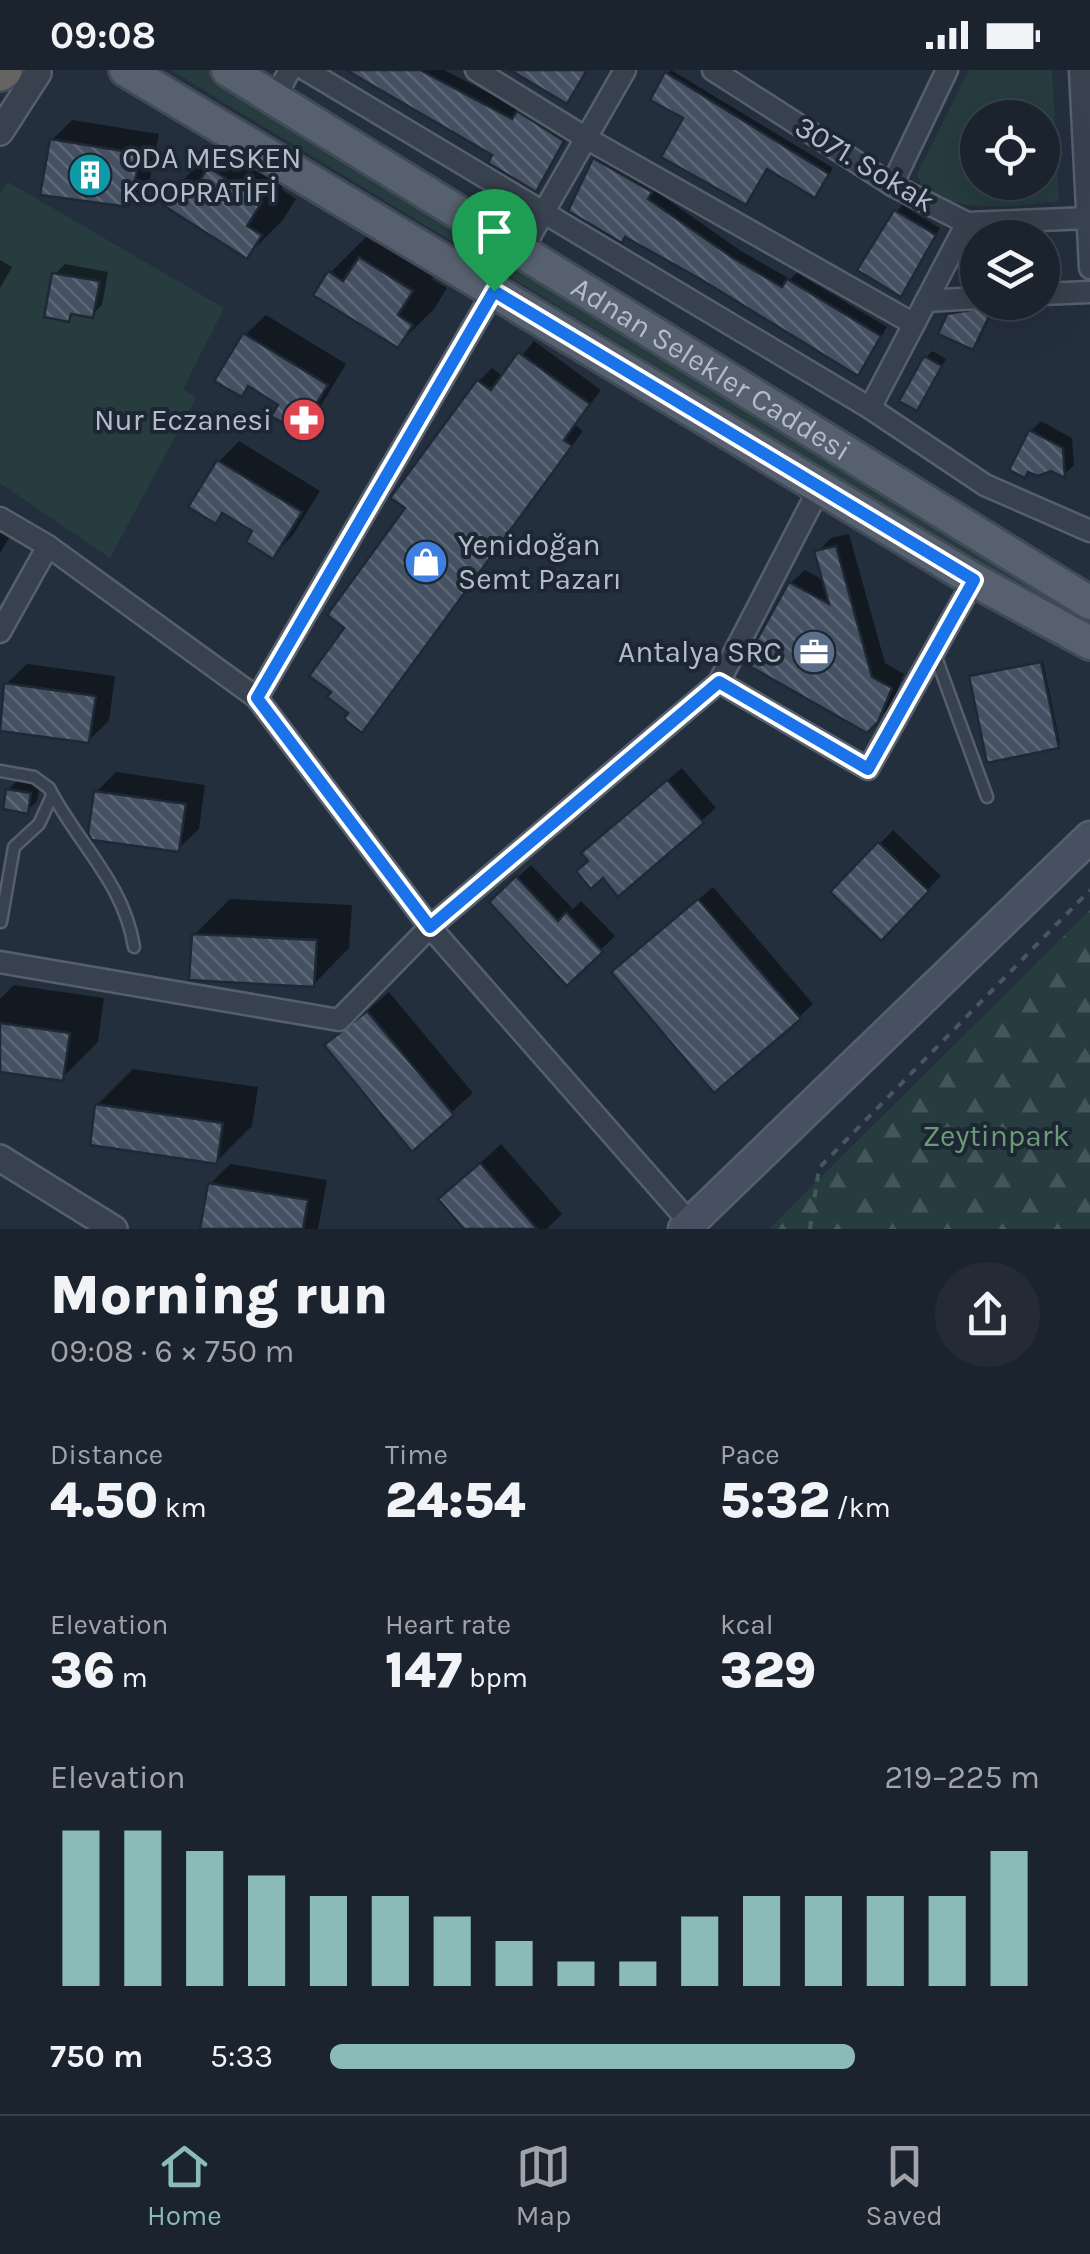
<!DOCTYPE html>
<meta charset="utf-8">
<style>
:root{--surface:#1b232e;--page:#242b36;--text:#f1f3f6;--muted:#a0a4aa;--line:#39404a;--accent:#8bbbb9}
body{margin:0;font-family:Karla,sans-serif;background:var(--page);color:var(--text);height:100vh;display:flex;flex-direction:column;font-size:38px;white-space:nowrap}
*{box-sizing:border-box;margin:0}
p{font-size:32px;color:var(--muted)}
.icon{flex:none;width:55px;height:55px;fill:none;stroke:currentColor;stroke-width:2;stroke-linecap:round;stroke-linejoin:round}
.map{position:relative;height:1159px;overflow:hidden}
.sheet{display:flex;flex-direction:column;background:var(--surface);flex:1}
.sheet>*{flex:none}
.fabs{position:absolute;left:960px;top:30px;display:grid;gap:20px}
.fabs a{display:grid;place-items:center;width:100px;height:100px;border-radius:50%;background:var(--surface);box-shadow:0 10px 40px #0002,0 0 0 2px var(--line);font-size:50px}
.pin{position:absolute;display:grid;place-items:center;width:85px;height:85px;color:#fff;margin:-102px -42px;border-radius:50% 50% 50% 0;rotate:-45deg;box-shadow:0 0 10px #0007}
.pin .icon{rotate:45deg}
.round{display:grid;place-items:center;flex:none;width:105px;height:105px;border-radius:52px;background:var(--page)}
.overview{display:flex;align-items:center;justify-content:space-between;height:170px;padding:0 50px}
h1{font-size:55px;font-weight:800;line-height:75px}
.stats{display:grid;grid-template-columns:repeat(3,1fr);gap:15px;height:170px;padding:10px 50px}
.stats div{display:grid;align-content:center}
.stats b{font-size:50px;font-weight:800}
.stats small{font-size:28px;font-weight:400}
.stats p{font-size:28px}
.chart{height:280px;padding:20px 50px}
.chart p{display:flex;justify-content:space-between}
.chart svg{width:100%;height:180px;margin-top:10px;stroke:var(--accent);stroke-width:6}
ul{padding:0 50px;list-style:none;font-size:32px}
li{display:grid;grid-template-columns:160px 120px 1fr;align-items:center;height:75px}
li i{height:25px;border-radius:12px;background:var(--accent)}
.status{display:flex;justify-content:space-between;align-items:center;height:70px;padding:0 50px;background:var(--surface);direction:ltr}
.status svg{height:28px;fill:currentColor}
.menu{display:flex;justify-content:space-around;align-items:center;height:140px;border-top:2px solid var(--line);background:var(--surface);font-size:28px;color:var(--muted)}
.menu a{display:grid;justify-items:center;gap:5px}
.menu .on{color:var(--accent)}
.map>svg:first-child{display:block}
.green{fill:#263c3f;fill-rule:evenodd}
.forest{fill:url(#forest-firs)}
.shadow{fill:#0007}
.building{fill:url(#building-back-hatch);stroke:#1f2835;stroke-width:2.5}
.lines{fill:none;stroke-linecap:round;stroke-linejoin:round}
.service-casing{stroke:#565f6c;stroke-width:15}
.minor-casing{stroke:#565f6c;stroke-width:25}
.tertiary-casing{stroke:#565f6c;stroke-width:30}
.secondary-casing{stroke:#565f6c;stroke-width:35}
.primary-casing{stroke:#414a57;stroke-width:38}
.trunk-casing{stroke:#434c59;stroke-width:40}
.path{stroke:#44595c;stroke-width:4;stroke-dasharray:8 8;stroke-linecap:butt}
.service{stroke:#38414e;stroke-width:10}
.minor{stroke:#38414e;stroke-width:20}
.tertiary{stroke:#38414e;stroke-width:25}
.secondary{stroke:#465061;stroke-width:30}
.primary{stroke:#56606e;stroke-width:32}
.trunk{stroke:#656462;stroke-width:35}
.route-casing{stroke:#fff;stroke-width:20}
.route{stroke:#1a73e8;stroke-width:12}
.labels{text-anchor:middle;stroke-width:8;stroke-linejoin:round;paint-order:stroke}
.poi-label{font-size:30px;fill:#b4bcc9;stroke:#1d2633;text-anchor:start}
.street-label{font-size:30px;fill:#b4bcc9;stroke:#1d2633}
.park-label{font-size:30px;fill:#6b9a76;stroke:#1d2633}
</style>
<div class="status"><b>09:08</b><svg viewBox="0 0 49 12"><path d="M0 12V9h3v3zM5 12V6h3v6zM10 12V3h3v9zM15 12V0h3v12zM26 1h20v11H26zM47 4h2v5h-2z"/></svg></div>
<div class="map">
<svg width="1090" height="1159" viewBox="0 0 1090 1159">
<defs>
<pattern id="forest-firs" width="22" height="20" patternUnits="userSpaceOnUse" patternTransform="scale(2.5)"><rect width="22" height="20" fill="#263c3f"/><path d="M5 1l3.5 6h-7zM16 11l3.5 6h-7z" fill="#435659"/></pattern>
<pattern id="building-back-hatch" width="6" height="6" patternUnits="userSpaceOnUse" patternTransform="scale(2.5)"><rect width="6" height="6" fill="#455162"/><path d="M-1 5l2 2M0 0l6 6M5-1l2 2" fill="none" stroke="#5d6877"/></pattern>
</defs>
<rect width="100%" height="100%" fill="#242f3e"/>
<g class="green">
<path d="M171,0H208L1090,547V561Z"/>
<path d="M969,0H1052L1059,131C1025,136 927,148 917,104ZM978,48H1042V112H978Z"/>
<path d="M8,112L224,238L183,319L196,328L110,488L0,413V124Z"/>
</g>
<path class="forest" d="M1090,840V1159H769Z"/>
<g class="shadow">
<path d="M351,0H444L522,40L528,34L572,61L536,119L496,84Z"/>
<path d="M671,0L833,98L821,118L815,125L768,97L746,132L687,47L667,4Z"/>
<path d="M72,50L159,64L149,114L128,135L52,70Z"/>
<path d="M246,63L296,95L281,119L296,129L283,150L247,186L179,114L215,78L225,84Z"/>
<path d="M603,82L658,114L654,120L741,181L790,209L797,203L887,257L865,295L857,303L626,165L596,89Z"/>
<path d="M902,135L940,158L900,224L896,142Z"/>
<path d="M397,152L447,184L432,209L447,218L434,239L398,275L330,203L366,167L376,173Z"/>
<path d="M0,190L12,197L0,218Z"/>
<path d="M65,194L108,202L102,235L92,245L75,242L68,249L55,204Z"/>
<path d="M996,233L979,271L972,277L949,245L956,238Z"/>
<path d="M266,245L346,294L319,339L298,359L281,334L251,315L241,324L245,265Z"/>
<path d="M534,271L601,320L575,355L583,361L362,660L352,643L348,557L479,311L492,298L504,307Z"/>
<path d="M932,281L946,289L916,338L926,288Z"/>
<path d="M1041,351L1072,368L1074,395L1064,405L1031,361Z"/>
<path d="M239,371L320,421L293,465L273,486L256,460L225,441L215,451L219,392Z"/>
<path d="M0,455L12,463L0,483Z"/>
<path d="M849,464L885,593L904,604L891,636L866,660L748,592L791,513L805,500L825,511L817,482L831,468Z"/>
<path d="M1043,591L1060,673L1057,676L972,607Z"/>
<path d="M27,594L115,606L109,651L88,671L0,658L6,614Z"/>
<path d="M682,698L716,738L618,823L590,790L597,769Z"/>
<path d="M116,702L205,715L199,759L178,779L96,722Z"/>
<path d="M18,710L40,714L37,731L27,741L8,720Z"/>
<path d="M893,760L941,806L881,867L833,822Z"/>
<path d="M531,795L573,839L581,831L615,866L567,912L492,832Z"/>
<path d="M713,817L813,934L799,947L628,889Z"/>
<path d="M230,829L352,835L349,878L313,915L194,865Z"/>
<path d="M14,915L104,928L98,972L62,1008L0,1000V929Z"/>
<path d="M389,922L473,1023L412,1078L327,975Z"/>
<path d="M133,999L258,1017L252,1056L216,1092L97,1035Z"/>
<path d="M501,1074L562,1144L547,1159H467L441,1129Z"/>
<path d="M230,1094L327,1110L318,1159H202L210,1114Z"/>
</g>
<g class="building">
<path d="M346,0H420L512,49L517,41L564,71L536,122L488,93L492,85Z"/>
<path d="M510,0H587L567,34Z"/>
<path d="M665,2L829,104L815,128L767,99L746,135L661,87L683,48L650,30Z"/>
<path d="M50,69L141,84L129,137L40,125Z"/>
<path d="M593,88L652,122L648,129L733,188L782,217L787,209L881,266L858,306L702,210L625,167L622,173L568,141Z"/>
<path d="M208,97L262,132L247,156L262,165L247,189L163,135L177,112L193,122Z"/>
<path d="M894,140L936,165L901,227L857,200Z"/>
<path d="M359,187L413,221L398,245L413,255L398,278L313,225L328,201L343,211Z"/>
<path d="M52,203L100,211L93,248L71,244L69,252L44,247Z"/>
<path d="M988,237L993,238L973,280L938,264L947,244Z"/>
<path d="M243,263L328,315L299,362L271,346L278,335L248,316L242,327L214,311Z"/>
<path d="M518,282L590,334L564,370L572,376L362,663L344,649L348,643L327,627L331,622L309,606L344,558L327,545L405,438L390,428L477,310L491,320Z"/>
<path d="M924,286L942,296L917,341L899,331Z"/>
<path d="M1029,360L1063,378L1065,408L1051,401L1038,406L1028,402L1025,408L1009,400Z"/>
<path d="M217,390L302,442L273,489L246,472L252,461L222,443L216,454L188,437Z"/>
<path d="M836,476L872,607L892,618L878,652L867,663L744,593L789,512L829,534L814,481Z"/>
<path d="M1041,592L1059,678L987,693L969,606Z"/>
<path d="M4,613L96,626L89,673L0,661Z"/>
<path d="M667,710L704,753L618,827L603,808L591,819L576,801L588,791L581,783Z"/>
<path d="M6,719L31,723L28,744L3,739Z"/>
<path d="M94,721L186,734L179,782L92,770L88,763Z"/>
<path d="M878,772L929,821L881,871L830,822Z"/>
<path d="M516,806L558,851L566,842L603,882L567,916L489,832Z"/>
<path d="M698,829L801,949L714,1023L611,902Z"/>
<path d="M192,864L317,870L314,917L189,910Z"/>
<path d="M367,941L454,1045L412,1082L324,975Z"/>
<path d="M0,953L70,963L63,1011L0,1002Z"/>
<path d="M95,1034L223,1053L217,1094L90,1075Z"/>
<path d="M480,1093L537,1159H464L438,1129Z"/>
<path d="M208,1113L308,1130L303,1159H200Z"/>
</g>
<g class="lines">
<g class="service-casing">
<g id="service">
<path d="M934,582L987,727"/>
<path d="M0,701L34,707L49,718C78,774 124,813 134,877"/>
<path d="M1,852L14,777L39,754L52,726"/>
</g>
</g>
<g class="minor-casing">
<g id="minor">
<path d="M306,0L870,338L985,415L1090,461"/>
<path d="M476,0L586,68L914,254"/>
<path d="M713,0L892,115L967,153L1088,148"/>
<path d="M1080,0L1090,198"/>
<path d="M274,29L290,0"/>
<path d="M892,115L947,0"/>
<path d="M522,180L625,0"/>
<path d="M1042,224L1090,222"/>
<path d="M926,231L978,228"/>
<path d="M870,338L967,153"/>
<path d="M0,448L48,476L257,628L430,857L690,1153"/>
<path d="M0,562L48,476"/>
<path d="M719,612L868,699L974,510"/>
<path d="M257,628L494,221"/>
<path d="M0,892L339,950L430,857L719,612L820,417"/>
</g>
</g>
<g class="tertiary-casing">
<g id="tertiary">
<path d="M0,62L38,3"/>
<path d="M0,1088L114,1159"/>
</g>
</g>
<g class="secondary-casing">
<path id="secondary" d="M684,1159L1090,767"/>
</g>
<g class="primary-casing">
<g id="primary">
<path d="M126,0L974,510L1090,573"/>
<path id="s1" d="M228,0L1090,533"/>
</g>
</g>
<g class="trunk-casing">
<path id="trunk" d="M0,3L4,0"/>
</g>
<path class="path" d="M810,1159L819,1098L1090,820"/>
<use href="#service" class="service"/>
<use href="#minor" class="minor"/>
<use href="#tertiary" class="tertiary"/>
<use href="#secondary" class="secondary"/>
<use href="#primary" class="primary"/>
<use href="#trunk" class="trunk"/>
</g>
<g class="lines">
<g class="route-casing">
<path id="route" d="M494,221L974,510L868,699L719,612L430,857L257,628Z"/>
</g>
<use href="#route" class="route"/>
</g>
<defs>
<g id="building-disc" transform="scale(2.25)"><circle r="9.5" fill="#0f9aa8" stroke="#1d2633"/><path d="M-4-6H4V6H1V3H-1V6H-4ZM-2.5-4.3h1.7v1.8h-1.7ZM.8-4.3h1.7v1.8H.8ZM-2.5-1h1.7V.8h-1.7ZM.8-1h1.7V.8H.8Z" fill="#fff"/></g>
<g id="pharmacy-disc" transform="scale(2.25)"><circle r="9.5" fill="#e0444e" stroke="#1d2633"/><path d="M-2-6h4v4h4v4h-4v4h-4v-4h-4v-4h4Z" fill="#fff"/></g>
<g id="shop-disc" transform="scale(2.25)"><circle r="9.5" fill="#3f7fe0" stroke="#1d2633"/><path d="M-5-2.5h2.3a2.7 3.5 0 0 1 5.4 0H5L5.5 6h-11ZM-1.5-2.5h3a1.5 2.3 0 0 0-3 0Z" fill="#fff"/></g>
<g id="office-disc" transform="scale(2.25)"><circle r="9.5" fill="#5c6f8a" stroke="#1d2633"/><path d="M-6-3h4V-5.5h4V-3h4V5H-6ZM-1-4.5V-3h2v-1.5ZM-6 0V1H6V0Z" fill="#fff"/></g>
</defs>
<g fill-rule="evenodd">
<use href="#building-disc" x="90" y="105"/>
<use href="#pharmacy-disc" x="304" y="350"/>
<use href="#shop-disc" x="426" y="492"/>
<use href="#office-disc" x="814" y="582"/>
</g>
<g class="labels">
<g class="poi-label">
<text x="122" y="98">ODA MESKEN<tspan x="122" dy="34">KOOPRATİFİ</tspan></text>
<text x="272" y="360" text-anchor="end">Nur Eczanesi</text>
<text x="458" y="485">Yenidoğan<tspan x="458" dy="34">Semt Pazarı</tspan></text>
<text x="782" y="592" text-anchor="end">Antalya SRC</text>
</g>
<g class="street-label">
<text transform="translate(865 94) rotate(31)" y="10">3071. Sokak</text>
<text dy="10" stroke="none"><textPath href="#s1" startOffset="568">Adnan Selekler Caddesi</textPath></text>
</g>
<g class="park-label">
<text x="996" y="1076">Zeytinpark</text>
</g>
</g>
</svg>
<div class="fabs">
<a><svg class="icon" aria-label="locate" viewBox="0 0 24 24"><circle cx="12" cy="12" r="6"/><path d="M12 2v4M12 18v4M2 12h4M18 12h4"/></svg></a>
<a><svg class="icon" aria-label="layers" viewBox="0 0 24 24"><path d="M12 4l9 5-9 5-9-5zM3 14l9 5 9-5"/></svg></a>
</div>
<div class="pin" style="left:494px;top:221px;background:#1e9e55"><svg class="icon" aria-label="arrive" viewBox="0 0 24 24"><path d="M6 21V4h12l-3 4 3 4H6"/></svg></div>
</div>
<section class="sheet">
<div class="overview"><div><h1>Morning run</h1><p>09:08 · 6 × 750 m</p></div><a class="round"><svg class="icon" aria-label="share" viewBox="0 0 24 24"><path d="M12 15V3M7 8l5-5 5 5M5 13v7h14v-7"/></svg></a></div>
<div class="stats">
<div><p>Distance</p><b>4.50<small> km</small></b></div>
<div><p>Time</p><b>24:54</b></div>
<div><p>Pace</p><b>5:32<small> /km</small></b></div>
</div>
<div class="stats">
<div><p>Elevation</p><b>36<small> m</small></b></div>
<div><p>Heart rate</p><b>147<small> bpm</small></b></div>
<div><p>kcal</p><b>329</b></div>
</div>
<div class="chart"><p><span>Elevation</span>219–225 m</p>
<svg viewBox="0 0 160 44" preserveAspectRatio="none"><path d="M5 44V6M15 44V6M25 44V11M35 44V17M45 44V22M55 44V22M65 44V27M75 44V33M85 44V38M95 44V38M105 44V27M115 44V22M125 44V22M135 44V22M145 44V22M155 44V11"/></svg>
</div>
<ul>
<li><b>750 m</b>5:33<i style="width:74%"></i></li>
</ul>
</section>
<nav class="menu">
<a class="on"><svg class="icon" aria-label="home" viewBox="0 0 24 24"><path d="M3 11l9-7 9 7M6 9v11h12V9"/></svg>Home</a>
<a><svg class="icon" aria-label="map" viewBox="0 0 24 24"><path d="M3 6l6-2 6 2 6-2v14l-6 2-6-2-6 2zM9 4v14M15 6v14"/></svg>Map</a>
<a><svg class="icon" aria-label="saved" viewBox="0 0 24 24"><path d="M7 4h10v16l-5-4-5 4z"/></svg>Saved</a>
</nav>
